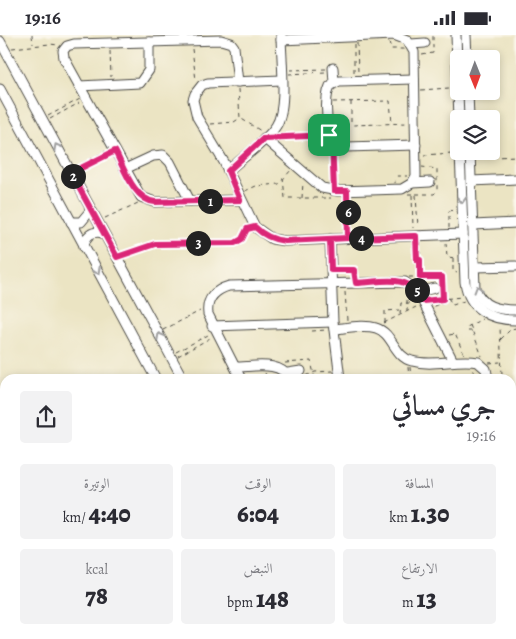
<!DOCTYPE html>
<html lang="ar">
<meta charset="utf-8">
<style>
:root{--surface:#fff;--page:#f2f2f3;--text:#2b2b33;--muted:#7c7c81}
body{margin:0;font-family:Alegreya,Amiri,serif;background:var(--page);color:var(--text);direction:rtl;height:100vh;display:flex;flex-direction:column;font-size:19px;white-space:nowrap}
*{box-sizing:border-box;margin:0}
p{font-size:16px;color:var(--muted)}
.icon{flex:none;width:28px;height:28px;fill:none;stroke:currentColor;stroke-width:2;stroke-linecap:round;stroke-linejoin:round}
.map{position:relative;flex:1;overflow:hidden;direction:ltr}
.panel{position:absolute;left:0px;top:339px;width:516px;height:266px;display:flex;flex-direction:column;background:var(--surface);border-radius:15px 15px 0 0;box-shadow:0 2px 8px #0003;direction:rtl}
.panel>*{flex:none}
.needle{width:32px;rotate:179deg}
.tools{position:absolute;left:450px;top:15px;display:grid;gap:10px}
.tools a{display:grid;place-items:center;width:50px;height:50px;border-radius:5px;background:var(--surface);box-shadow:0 2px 8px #0003;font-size:25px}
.pin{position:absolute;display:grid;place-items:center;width:42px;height:42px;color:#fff;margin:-21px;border-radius:10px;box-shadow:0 2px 8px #0006}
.km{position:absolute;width:25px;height:25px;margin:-12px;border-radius:50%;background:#222;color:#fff;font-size:14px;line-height:25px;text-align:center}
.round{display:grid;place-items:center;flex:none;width:52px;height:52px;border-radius:5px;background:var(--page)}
.summary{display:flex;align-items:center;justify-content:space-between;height:85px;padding:0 20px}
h1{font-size:28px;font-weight:800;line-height:38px}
.metrics{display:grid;grid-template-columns:repeat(3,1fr);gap:8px;height:85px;padding:5px 20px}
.metrics div{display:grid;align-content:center;border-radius:5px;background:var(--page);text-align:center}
.metrics b{font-size:25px;font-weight:800}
.metrics small{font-size:14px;font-weight:400}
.metrics p{font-size:14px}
.status{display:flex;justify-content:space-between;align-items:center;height:35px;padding:0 25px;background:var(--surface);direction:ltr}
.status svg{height:14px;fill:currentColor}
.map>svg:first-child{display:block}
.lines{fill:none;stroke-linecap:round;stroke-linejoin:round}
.minor-casing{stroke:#484742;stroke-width:11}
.path{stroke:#484742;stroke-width:1;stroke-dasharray:4 4;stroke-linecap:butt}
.minor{stroke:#fff;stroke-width:9}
.oneway{stroke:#a0a0a0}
.route-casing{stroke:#fff;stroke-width:10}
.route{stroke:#db2777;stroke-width:6}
</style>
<div class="status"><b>19:16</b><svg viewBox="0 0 49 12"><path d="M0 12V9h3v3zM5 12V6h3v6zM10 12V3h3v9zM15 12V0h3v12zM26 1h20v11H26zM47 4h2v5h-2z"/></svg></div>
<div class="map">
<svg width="516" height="604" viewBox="0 0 516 604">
<rect width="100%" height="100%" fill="#fbf7ec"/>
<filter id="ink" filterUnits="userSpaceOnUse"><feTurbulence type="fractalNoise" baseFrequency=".02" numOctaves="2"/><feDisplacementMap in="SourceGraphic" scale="10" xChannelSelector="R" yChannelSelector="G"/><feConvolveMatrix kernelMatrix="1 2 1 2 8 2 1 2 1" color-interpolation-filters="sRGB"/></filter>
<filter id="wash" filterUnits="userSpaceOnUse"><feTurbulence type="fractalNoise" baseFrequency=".0096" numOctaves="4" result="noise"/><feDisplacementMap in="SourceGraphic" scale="20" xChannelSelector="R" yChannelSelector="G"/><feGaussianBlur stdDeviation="1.12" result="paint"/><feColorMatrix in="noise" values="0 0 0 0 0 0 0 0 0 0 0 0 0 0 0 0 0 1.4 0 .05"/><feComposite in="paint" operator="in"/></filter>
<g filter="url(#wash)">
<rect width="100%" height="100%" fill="#ebe4c3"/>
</g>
<g filter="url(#ink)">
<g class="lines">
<g class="minor-casing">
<g id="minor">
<path d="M456,0L459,84"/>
<path d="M466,0L467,24"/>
<path d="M0,6L183,344"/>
<path d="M411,9L425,8"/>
<path d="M333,33L334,48"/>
<path d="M414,44L339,46L330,51C324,63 326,99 335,109L346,112L416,110"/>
<path d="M282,45L208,48L202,50L195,59L193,65L197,82L224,127L255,192L272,204L285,206L463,199"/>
<path d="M238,47L234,12L231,8L221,5L74,9L67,11L63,16L64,23L141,162L155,167L240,165"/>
<path d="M79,51L140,48L149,35V7"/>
<path d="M0,54L156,344"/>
<path d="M468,56L469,84"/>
<path d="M264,103L322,153L338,156L402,154L412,148L416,141L414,17L407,5L394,0L281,5"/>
<path d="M460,116L465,247C469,274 490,285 516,285"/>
<path d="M470,116L475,253C482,272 497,275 516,275"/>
<path d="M125,134L153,121L163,120L170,127L190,166"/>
<path d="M228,136C243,122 265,108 276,91C288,73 281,23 281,0"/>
<path d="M471,146L516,144"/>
<path d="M412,148L430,147"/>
<path d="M71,187H81L91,175"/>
<path d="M473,190L516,188"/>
<path d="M330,204L333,287L340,344"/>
<path d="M84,212C85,201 92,195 103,198"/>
<path d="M475,232L516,231"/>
<path d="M418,257L435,253"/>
<path d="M212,291L333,287"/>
<path d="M334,294C346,293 364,289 376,293C393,298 394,322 412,326C433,332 457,323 478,327L486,334L488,344"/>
<path d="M235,332C254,332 280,325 290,344"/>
<path d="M288,338L301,336"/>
<path d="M241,344L208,279C206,264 215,255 229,251L405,247L418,257L453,326"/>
<path d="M511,367H516"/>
<path d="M511,457H516"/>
<path d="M511,472H516"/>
<path d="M295,600L297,604"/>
<path d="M321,600L323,604"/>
<path d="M376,600L378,604"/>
<path d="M434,600V604"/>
<path d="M479,600V604"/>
<path d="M278,604L280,600"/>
</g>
</g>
<g class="path">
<path d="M32,0L33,9"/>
<path d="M389,7L391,14H404"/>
<path d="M357,8L358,37"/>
<path d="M354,9V37"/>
<path d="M12,13L50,9L58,10"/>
<path d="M192,14L196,45"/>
<path d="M110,16L111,42"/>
<path d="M422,20L433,18V0"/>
<path d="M290,35L326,34"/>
<path d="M289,39L325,37"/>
<path d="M238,54L240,83L261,96"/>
<path d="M421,55L449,53"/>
<path d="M333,67L390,66L392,88"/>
<path d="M351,67V87L353,90L407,88"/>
<path d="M48,81L80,64"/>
<path d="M50,84L79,68"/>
<path d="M210,89L234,87L240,83"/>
<path d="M335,92L344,93L345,104"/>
<path d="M277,102L323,100"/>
<path d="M332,114L333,148"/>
<path d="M424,120L452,118"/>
<path d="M477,123L516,121"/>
<path d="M76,132L106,116"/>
<path d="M78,134L108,119"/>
<path d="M283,143L285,163H331"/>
<path d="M395,148L396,141H407"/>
<path d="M245,156L256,151L279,149L291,135"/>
<path d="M408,159H434L437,156V134L422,132"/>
<path d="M412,160L413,193"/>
<path d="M416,160L418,192"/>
<path d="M302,163L303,147"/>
<path d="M347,164L348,195"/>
<path d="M350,164L351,195"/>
<path d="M105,183L138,168"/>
<path d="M449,193V176L454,175"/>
<path d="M416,207L417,241"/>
<path d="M420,207V241"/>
<path d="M446,208L447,222L456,223"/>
<path d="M123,220L155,209L235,208L242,205L247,194"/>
<path d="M453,223V236L457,238"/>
<path d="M338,235H354L356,242"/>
<path d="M409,242H441L443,264"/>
<path d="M345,257L347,285"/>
<path d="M407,257V276"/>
<path d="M448,263L453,270L464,266"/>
<path d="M431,265L462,262"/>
<path d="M434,271L449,265"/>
<path d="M400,279L401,268H415"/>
<path d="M384,288L416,272"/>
<path d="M385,288V276L399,275"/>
<path d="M470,290L482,321"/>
<path d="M163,295L200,276"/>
<path d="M312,296L326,295"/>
<path d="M472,296H468L467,292L482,284"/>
<path d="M449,300L455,299L464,319"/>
<path d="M501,304L511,294L516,293"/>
<path d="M176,317L210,299"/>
<path d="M178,321L212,302"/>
<path d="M285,328L311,326L315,344"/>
<path d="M489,328L500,327"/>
<path d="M408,332L409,344"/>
<path d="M410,332L411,344"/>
<path d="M473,335L474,344"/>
<path d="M265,338L268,344"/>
<path d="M306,341L315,337L332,336"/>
<path d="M496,343L502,340L500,292"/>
<path d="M309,344L313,341"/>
<path d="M325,344L333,340"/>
<path d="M511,381H516"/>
<path d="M511,403L516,408"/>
<path d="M514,405V433"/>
<path d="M511,434L516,433"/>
<path d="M511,509H516"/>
<path d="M511,513H516"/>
<path d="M511,590H516"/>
<path d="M395,600V604"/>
<path d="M501,600V604"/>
<path d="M442,602L470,601"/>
</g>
<use href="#minor" class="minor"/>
</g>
<defs><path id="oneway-chevron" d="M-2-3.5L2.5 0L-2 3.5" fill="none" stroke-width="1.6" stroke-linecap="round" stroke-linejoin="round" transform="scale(1.25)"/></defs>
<g class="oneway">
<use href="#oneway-chevron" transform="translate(57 112) rotate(-118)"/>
<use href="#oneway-chevron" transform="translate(462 165) rotate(88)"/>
<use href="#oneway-chevron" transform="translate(97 236) rotate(62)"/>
<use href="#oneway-chevron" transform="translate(478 254) rotate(-107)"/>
<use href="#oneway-chevron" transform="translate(160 301) rotate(-118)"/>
</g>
</g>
<g class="lines" filter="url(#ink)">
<g class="route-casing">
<path id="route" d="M329,100L264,103L228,136L240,165L155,167C134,165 124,133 115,116L71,138L117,222L155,209L235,208L242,204L247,194L255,192C264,201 273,205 285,206L348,203H351L414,201H416L417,225H420V242H442L443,264L423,266C408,237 384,247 356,248L354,235H331L330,204L348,203L347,156H334L332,105L329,100"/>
</g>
<use href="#route" class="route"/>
</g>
</svg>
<div class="tools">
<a><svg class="needle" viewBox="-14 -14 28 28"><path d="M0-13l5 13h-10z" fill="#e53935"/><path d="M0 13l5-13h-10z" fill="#7c7c81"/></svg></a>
<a><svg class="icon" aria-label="layers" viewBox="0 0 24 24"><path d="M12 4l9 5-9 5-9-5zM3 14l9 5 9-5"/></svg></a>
</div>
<div class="pin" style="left:329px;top:100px;background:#1e9e55"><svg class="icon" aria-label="arrive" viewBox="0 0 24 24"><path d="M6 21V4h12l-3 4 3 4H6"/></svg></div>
<b class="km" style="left:210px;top:166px">1</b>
<b class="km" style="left:73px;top:141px">2</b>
<b class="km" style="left:198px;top:208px">3</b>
<b class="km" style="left:361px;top:203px">4</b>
<b class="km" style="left:417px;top:255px">5</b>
<b class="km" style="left:348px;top:177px">6</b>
<section class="panel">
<div class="summary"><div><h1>جري مسائي</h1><p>19:16</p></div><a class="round"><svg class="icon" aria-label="share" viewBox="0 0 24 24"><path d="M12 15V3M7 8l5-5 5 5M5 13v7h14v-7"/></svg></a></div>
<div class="metrics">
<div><p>المسافة</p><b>1.30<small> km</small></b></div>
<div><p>الوقت</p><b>6:04</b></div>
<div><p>الوتيرة</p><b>4:40<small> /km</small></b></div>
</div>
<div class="metrics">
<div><p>الارتفاع</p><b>13<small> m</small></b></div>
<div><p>النبض</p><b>148<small> bpm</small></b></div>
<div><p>kcal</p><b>78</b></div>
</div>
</section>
</div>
